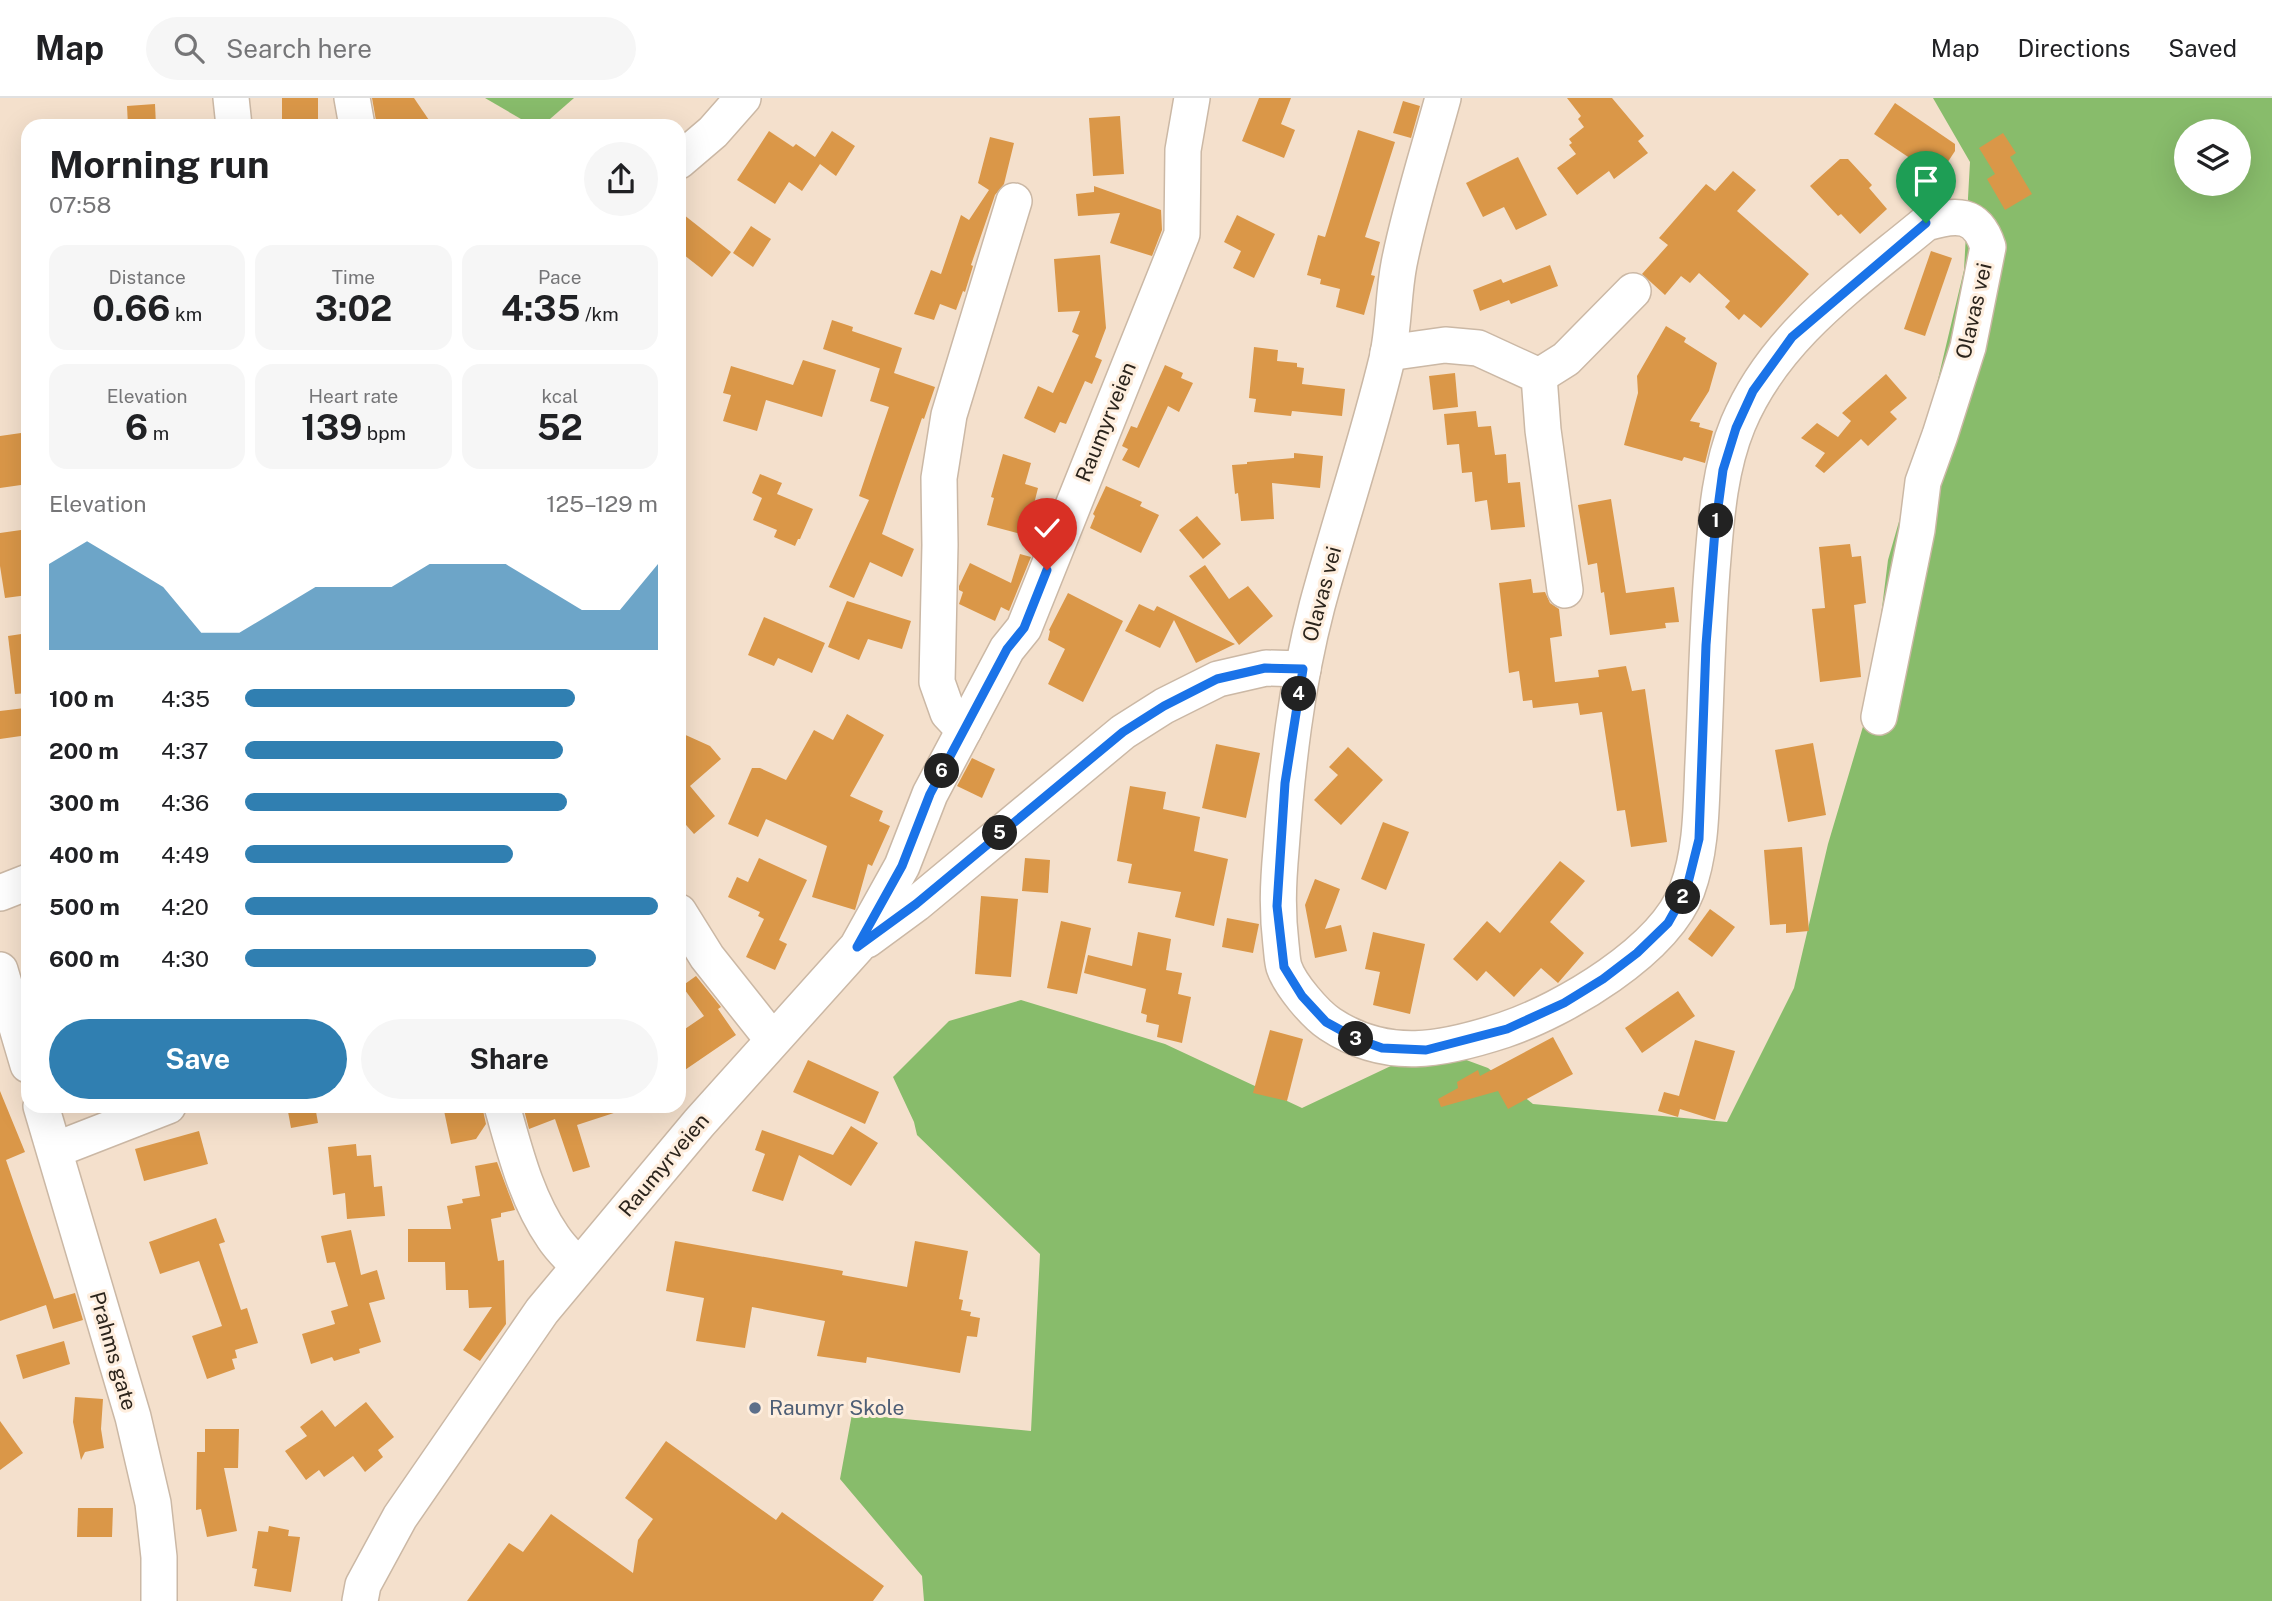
<!DOCTYPE html>
<meta charset="utf-8">
<style>
:root{--surface:#fff;--page:#f6f6f6;--text:#202124;--muted:#757577;--line:#e0e0e0;--accent:#307fb1}
body{margin:0;font-family:"Public Sans",sans-serif;background:var(--page);color:var(--text);height:100vh;display:flex;flex-direction:column;font-size:26px;white-space:nowrap}
*{box-sizing:border-box;margin:0}
p{font-size:23px;color:var(--muted)}
.icon{flex:none;width:38px;height:38px;fill:none;stroke:currentColor;stroke-width:2;stroke-linecap:round;stroke-linejoin:round}
.map{position:relative;flex:1;overflow:hidden}
.sheet{position:absolute;left:21px;top:21px;width:665px;height:994px;display:flex;flex-direction:column;background:var(--surface);border-radius:21px;box-shadow:0 7px 28px #0002}
.sheet>*{flex:none}
.tools{position:absolute;left:2174px;top:21px;display:grid;gap:14px}
.tools a{display:grid;place-items:center;width:77px;height:77px;border-radius:50%;background:var(--surface);box-shadow:0 7px 28px #0002;font-size:35px}
.pin{position:absolute;display:grid;place-items:center;width:60px;height:60px;color:#fff;margin:-72px -30px;border-radius:50% 50% 50% 0;rotate:-45deg;box-shadow:0 0 7px #0007}
.pin .icon{rotate:45deg}
.km{position:absolute;width:35px;height:35px;margin:-18px;border-radius:50%;background:#222;color:#fff;font-size:19px;line-height:35px;text-align:center}
.round{display:grid;place-items:center;flex:none;width:74px;height:74px;border-radius:37px;background:var(--page)}
.overview{display:flex;align-items:center;justify-content:space-between;height:119px;padding:0 28px}
h1{font-size:38px;font-weight:700;line-height:52px}
.metrics{display:grid;grid-template-columns:repeat(3,1fr);gap:10px;height:119px;padding:7px 28px}
.metrics div{display:grid;align-content:center;border-radius:18px;background:var(--page);text-align:center}
.metrics b{font-size:35px;font-weight:700}
.metrics small{font-size:19px;font-weight:400}
.metrics p{font-size:19px}
.chart{height:196px;padding:14px 28px}
.chart p{display:flex;justify-content:space-between}
.chart svg{width:100%;height:126px;margin-top:7px;fill:var(--accent);opacity:.7}
.cta{display:flex;gap:14px;margin-top:auto;padding:14px 28px}
.cta a{flex:1;height:80px;border-radius:42px;background:var(--accent);color:#fff;font-size:28px;font-weight:700;line-height:80px;text-align:center}
.cta a+a{background:var(--page);color:var(--text)}
ul{padding:0 28px;list-style:none;font-size:23px}
li{display:grid;grid-template-columns:112px 84px 1fr;align-items:center;height:52px}
li i{height:18px;border-radius:9px;background:var(--accent)}
header{display:flex;align-items:center;gap:42px;box-sizing:border-box;height:98px;padding:0 35px;background:var(--surface);border-bottom:2px solid var(--line)}
header strong{font-size:33px}
nav{display:flex;gap:38px;margin-inline-start:auto;font-size:24px}
.search{width:490px;height:63px;background:var(--page);display:flex;align-items:center;gap:18px;box-sizing:border-box;padding:0 24px;border-radius:38px;color:var(--muted);font-size:26px}
.map>svg:first-child{display:block}
.forest{fill:#88bc6b;fill-rule:evenodd}
.building{fill:#da9748}
.lines{fill:none;stroke-linecap:round;stroke-linejoin:round}
.minor-casing{stroke:#cbb8a5;stroke-width:38}
.minor{stroke:#fff;stroke-width:35}
.route-casing{stroke:#fff;stroke-width:14}
.route{stroke:#1a73e8;stroke-width:9}
.service-dot{fill:#5c6f8a;stroke:#feeede;stroke-width:2.5}
.labels{text-anchor:middle;stroke-width:6;stroke-linejoin:round;paint-order:stroke}
.street-label{font-size:21px;fill:#2b241c;stroke:#feeede}
.service-label{font-size:21px;fill:#4e5e75;stroke:#feeede;text-anchor:start}
</style>
<header>
<strong>Map</strong>
<div class="search"><svg class="icon" aria-label="search" viewBox="0 0 24 24"><circle cx="10" cy="10" r="6"/><path d="M15 15l6 6"/></svg>Search here</div>
<nav><a>Map</a><a>Directions</a><a>Saved</a></nav>
</header>
<div class="map">
<svg width="2272" height="1503" viewBox="0 0 2272 1503">
<rect width="100%" height="100%" fill="#f4e0cc"/>
<g class="forest">
<path d="M485,0H574L542,28H533Z"/>
<path d="M1933,0H2272V1503H924L922,1478L840,1381L852,1316L1031,1333L1040,1156L917,1037L914,1024L893,979L949,923L1021,902L1165,946L1302,1010L1431,949L1488,970L1533,1006L1727,1024L1794,890L1828,746L1870,605L1888,462L1930,315L1964,172L1970,64ZM2186,33H2238V86H2186Z"/>
</g>
<g class="building">
<rect x="282" y="0" width="36" height="28"/>
<path d="M372,0H414L433,28H377Z"/>
<path d="M1259,0H1291L1281,26L1295,32L1284,60L1242,43Z"/>
<path d="M1567,0H1612L1644,38L1638,43L1648,55L1614,81L1609,73L1577,97L1557,70L1576,56L1569,47L1572,45L1569,41L1584,29L1578,21L1581,18Z"/>
<path d="M1403,3L1420,8L1411,40L1393,35Z"/>
<path d="M1895,5L1955,46V53L1938,79L1874,36Z"/>
<path d="M155,6L156,28H128L127,8Z"/>
<path d="M1120,18L1124,76L1093,78L1089,20Z"/>
<path d="M1358,32L1395,44L1365,139L1380,144L1371,177L1375,178L1364,217L1336,209L1340,191L1320,186L1321,181L1307,177L1318,137L1325,139Z"/>
<path d="M769,33L793,49L796,46L815,59L832,33L855,48L836,78L820,66L802,93L789,84L775,106L737,82Z"/>
<path d="M2003,35L2016,55L2010,59L2032,96L2005,112L1987,81L1995,76L1979,50Z"/>
<path d="M990,39L1014,45L1004,86L995,97L971,167L973,168L965,194L963,193L956,212L940,206L934,222L914,216L931,172L941,176L961,117L969,122L989,92L978,85Z"/>
<path d="M1518,59L1547,117L1516,132L1504,109L1483,119L1466,85Z"/>
<path d="M1840,61H1848L1872,87L1869,90L1887,111L1860,136L1841,116L1838,118L1810,88Z"/>
<path d="M1733,73L1756,92L1737,113L1809,176L1761,230L1744,216L1739,222L1725,209L1730,203L1699,175L1690,185L1681,178L1665,197L1642,176L1668,147L1659,140L1706,86L1715,93Z"/>
<path d="M1094,88L1161,112L1162,132L1152,158L1110,145L1120,115L1078,118L1076,96L1094,94Z"/>
<path d="M679,113L731,154L712,179L679,153Z"/>
<path d="M1237,117L1275,136L1254,180L1233,170L1241,153L1224,144Z"/>
<path d="M751,128L771,141L753,169L733,155Z"/>
<path d="M1931,153L1952,160L1925,238L1904,231Z"/>
<path d="M1100,157L1106,230L1095,259L1102,262L1092,286L1085,283L1066,326L1060,324L1055,335L1024,320L1038,288L1053,295L1079,237L1072,234L1080,213L1058,214L1054,161Z"/>
<path d="M1550,167L1558,188L1511,206L1509,202L1480,213L1473,192L1501,181L1503,185Z"/>
<path d="M832,222L853,229L852,233L902,250L894,275L935,289L924,321L922,320L882,436L914,451L902,479L870,464L854,500L829,489L869,402L859,398L889,309L870,303L880,270L887,273L823,251Z"/>
<path d="M1666,228L1686,240L1684,244L1717,265L1709,293L1690,323L1700,325L1699,329L1713,333L1705,365L1684,359L1682,363L1624,347L1638,295L1637,278Z"/>
<path d="M1254,249L1278,252L1277,263L1297,265V269L1304,270L1302,286L1345,291L1342,318L1292,313L1291,318L1254,314L1256,301L1249,300Z"/>
<path d="M803,262L836,272L822,319L766,302L757,333L723,323L731,297L723,295L731,268L793,287Z"/>
<path d="M1165,267L1183,275L1181,280L1193,285L1179,314L1168,308L1139,370L1122,362L1128,351L1122,348L1131,328L1137,330Z"/>
<path d="M1455,275L1458,309L1433,312L1429,278Z"/>
<path d="M1886,276L1907,300L1890,314L1897,321L1868,348L1861,341L1824,375L1815,368L1825,355L1801,340L1817,325L1838,339L1851,323L1842,315Z"/>
<path d="M1476,313L1478,329L1491,328L1495,357L1506,356L1508,385L1520,384L1525,429L1491,432L1487,402L1475,404L1472,374L1462,375L1459,346L1447,347L1444,316Z"/>
<path d="M28,334V386L0,390V338Z"/>
<path d="M1294,355L1323,358L1320,390L1272,385L1274,421L1241,423L1238,395L1235,396L1232,367L1247,366V364L1294,360Z"/>
<path d="M1003,356L1031,365L1025,386L1038,390L1034,406H1037L1028,438L987,427L994,400L991,399Z"/>
<path d="M760,376L782,385L777,396L813,411L800,441H798L795,448L774,439L777,432L753,422L762,400L752,395Z"/>
<path d="M1106,388L1142,404L1140,408L1159,417L1141,455L1090,430L1095,418L1093,416Z"/>
<path d="M1611,401L1626,495L1674,489L1679,524L1665,525L1666,530L1610,537L1604,494L1601,495L1597,465L1588,467L1578,407Z"/>
<path d="M1197,418L1221,446L1203,461L1179,432Z"/>
<path d="M28,431V497L5,500L0,468V435Z"/>
<path d="M1850,446L1852,459L1861,458L1866,505L1854,507L1861,579L1820,584L1812,511L1825,510L1819,449Z"/>
<path d="M1020,456L1031,459L1009,513L1001,509L995,523L959,506L963,494L959,492V488L970,465L1011,485Z"/>
<path d="M1205,467L1229,501L1248,488L1273,518L1239,547L1189,478Z"/>
<path d="M1531,481L1533,495L1545,494L1550,505L1559,511L1562,538L1550,540L1555,584L1599,579L1598,572L1626,568L1632,593L1645,591L1667,744L1631,749L1625,712L1617,713L1602,614L1580,617L1578,605L1533,610L1532,602L1523,603L1519,573L1509,575L1499,485Z"/>
<path d="M1068,495L1123,523L1083,604L1048,586L1065,551L1048,542L1050,533L1049,532Z"/>
<path d="M847,503L911,523L902,551L868,541L859,562L828,549Z"/>
<path d="M1139,506L1154,513L1157,508L1235,546L1196,565L1174,522L1160,550L1125,533Z"/>
<path d="M764,519L825,545L812,575L778,560L774,568L748,557Z"/>
<path d="M28,535V595L15,596L8,538Z"/>
<path d="M25,610L28,637L0,641V613Z"/>
<path d="M847,616L884,637L850,698L883,713L879,723L890,728L872,768L868,766L855,812L812,799L827,748L766,721L758,739L728,726L752,670H760L786,682L814,632L833,642Z"/>
<path d="M679,634L710,648L721,661L690,688L715,718L694,736L679,719Z"/>
<path d="M1813,645L1826,717L1788,724L1775,652Z"/>
<path d="M1216,646L1260,655L1246,720L1202,710Z"/>
<path d="M1348,649L1383,682L1341,727L1314,702L1338,677L1329,669Z"/>
<path d="M972,660L995,671L982,700L957,688Z"/>
<path d="M1130,688L1166,694L1163,711L1200,719L1194,753L1228,761L1214,828L1175,819L1181,794L1128,785L1132,766L1117,763Z"/>
<path d="M1383,724L1409,734L1386,792L1361,781Z"/>
<path d="M1802,749L1809,833L1786,835V826L1770,827L1764,752Z"/>
<path d="M759,760L807,782L779,842L787,846L775,872L746,859L764,821L758,818L760,814L728,799L737,779L748,784Z"/>
<path d="M1025,760L1050,762L1048,795L1022,793Z"/>
<path d="M1560,763L1585,783L1550,824L1584,855L1558,885L1541,870L1514,899L1486,873L1477,883L1453,861L1487,823L1500,835Z"/>
<path d="M1315,781L1340,791L1325,831L1341,827L1347,853L1315,860L1305,807Z"/>
<path d="M981,798L1018,801L1011,879L975,876Z"/>
<path d="M1710,811L1735,829L1712,859L1688,841Z"/>
<path d="M1227,820L1259,826L1253,855L1222,849Z"/>
<path d="M1061,823L1091,830L1077,896L1047,890Z"/>
<path d="M1138,834L1171,841L1166,872L1182,875L1178,896L1191,899L1182,945L1157,939L1159,927L1146,924L1147,917L1141,915L1146,891L1084,875L1088,857L1132,868Z"/>
<path d="M1373,834L1425,846L1410,916L1373,907L1380,874L1365,871Z"/>
<path d="M696,878L721,909L718,911L736,937L679,976V935L704,918L682,888Z"/>
<path d="M1678,893L1695,918L1642,955L1625,930Z"/>
<path d="M1270,932L1303,941L1287,1003L1253,995Z"/>
<path d="M1553,939L1573,976L1508,1011L1498,993L1441,1009L1438,1001L1458,990L1457,984L1478,972L1480,978Z"/>
<path d="M1695,942L1735,953L1715,1022L1680,1011L1678,1019L1658,1013L1664,994L1679,998Z"/>
<path d="M808,962L879,994L865,1026L793,994Z"/>
<path d="M0,993L25,1054L6,1062L54,1201L75,1195L83,1222L53,1231L46,1207L0,1223Z"/>
<path d="M287,1008H315L318,1025L291,1030Z"/>
<path d="M443,1008H482L486,1026L476,1041L451,1046Z"/>
<path d="M523,1008H623V1012L577,1027L590,1069L573,1074L555,1021L529,1031Z"/>
<path d="M851,1028L878,1045L851,1088L799,1057L783,1103L752,1093L765,1056L755,1052L762,1032L833,1057Z"/>
<path d="M199,1033L208,1066L144,1083L135,1051Z"/>
<path d="M356,1046L357,1058L371,1057L374,1089L382,1088L385,1118L347,1121L345,1095L333,1097L328,1049Z"/>
<path d="M497,1064L515,1112L501,1115V1119L491,1121L498,1163L504,1162L506,1226L480,1263L463,1252L492,1209L469,1210L468,1192H446L445,1164H408V1131H451L447,1108L463,1105L462,1101L480,1098L475,1068Z"/>
<path d="M216,1120L225,1144L219,1146L241,1212L247,1210L258,1245L235,1252L237,1260L232,1261L235,1271L207,1281L192,1238L222,1228L199,1163L160,1176L149,1144Z"/>
<path d="M351,1132L361,1177L377,1172L385,1201L369,1205L381,1244L359,1251L360,1255L334,1263L332,1259L311,1266L302,1236L335,1226L331,1213L348,1208L335,1164L327,1165L321,1138Z"/>
<path d="M675,1143L843,1173L842,1177L907,1189L915,1143L968,1153L959,1201L963,1202L961,1212L971,1214L970,1218L980,1220L977,1239L967,1238L960,1275L867,1259L866,1265L817,1258L825,1223L752,1209L745,1250L696,1243L704,1200L666,1193Z"/>
<path d="M64,1243L70,1266L23,1281L16,1257Z"/>
<path d="M75,1299L103,1301L101,1331L104,1350L85,1354L81,1362L73,1324Z"/>
<path d="M366,1304L394,1339L378,1352L383,1359L365,1374L353,1358L324,1379L319,1372L306,1382L285,1353L307,1338L300,1329L322,1312L335,1329Z"/>
<path d="M0,1323L23,1355L0,1372Z"/>
<path d="M205,1331H239L238,1370H224L237,1433L207,1439L201,1411L196,1412L197,1354H205Z"/>
<path d="M666,1343L776,1422L782,1414L884,1488L873,1503H467L509,1445L523,1454L551,1416L633,1475L638,1442L653,1421L625,1400Z"/>
<path d="M78,1410H113L112,1439H77Z"/>
<path d="M269,1428L289,1432L288,1438L300,1439L291,1494L254,1488L257,1471L252,1470L258,1433L268,1434Z"/>
</g>
<g class="lines">
<g class="minor-casing">
<g id="minor">
<path d="M231,0L234,28"/>
<path d="M352,0L357,28"/>
<path d="M1443,0C1428,55 1410,110 1399,166C1393,197 1394,230 1387,261C1367,344 1339,426 1317,508C1296,588 1287,670 1281,752C1278,786 1277,813 1281,847C1282,855 1282,862 1284,869C1290,887 1315,916 1330,926C1387,964 1443,952 1504,932C1564,912 1664,853 1687,792C1702,751 1701,707 1703,665C1706,601 1707,537 1712,472C1716,423 1719,372 1738,326C1775,237 1855,184 1926,125C1956,116 1977,114 1988,149L1968,249L1940,337L1923,384L1917,432L1879,619"/>
<path d="M679,63L713,34L743,0"/>
<path d="M1388,255L1445,247L1478,250L1539,278L1543,332L1565,492"/>
<path d="M1539,278L1566,261L1633,193"/>
<path d="M964,632L948,615L937,584L940,447L939,380L949,317L1014,103"/>
<path d="M0,795L28,784"/>
<path d="M679,814L707,859L772,941"/>
<path d="M867,842L916,806L1123,634L1164,608L1218,581L1266,570L1303,571"/>
<path d="M0,872L28,967"/>
<path d="M41,1008L133,1319L153,1405L159,1459V1503"/>
<path d="M502,1008C515,1053 526,1100 553,1139C560,1150 570,1159 578,1168"/>
<path d="M55,1052L168,1008"/>
<path d="M360,1503L363,1487L400,1419L542,1213L699,1025L857,849L902,768L930,696L1007,551L1024,530L1182,136L1183,52L1192,0"/>
</g>
</g>
<use href="#minor" class="minor"/>
</g>
<g class="lines">
<g class="route-casing">
<path id="route" d="M1047,472L1024,530L1007,551L964,632L930,696L902,768L857,849L916,806L1123,634L1164,608L1217,581L1265,570L1303,571L1285,685L1277,808L1284,869L1302,898L1326,924L1357,941L1382,950L1426,952L1507,931L1564,905L1603,881L1637,855L1668,825L1686,793L1699,741L1706,547L1715,432L1723,372L1736,330L1753,293L1792,239L1926,125"/>
</g>
<use href="#route" class="route"/>
</g>
<circle class="service-dot" cx="755" cy="1310" r="7"/>
<g class="labels">
<g class="street-label">
<text transform="translate(1974 213) rotate(-77)" y="7">Olavas vei</text>
<text transform="translate(1106 324) rotate(-68)" y="7">Raumyrveien</text>
<text transform="translate(1322 496) rotate(-75)" y="7">Olavas vei</text>
<text transform="translate(664 1067) rotate(-50)" y="7">Raumyrveien</text>
<text transform="translate(113 1253) rotate(74)" y="7">Prahms gate</text>
</g>
<g class="service-label">
<text x="769" y="1317">Raumyr Skole</text>
</g>
</g>
</svg>
<div class="tools">
<a><svg class="icon" aria-label="layers" viewBox="0 0 24 24"><path d="M12 4l9 5-9 5-9-5zM3 14l9 5 9-5"/></svg></a>
</div>
<div class="pin" style="left:1926px;top:125px;background:#1e9e55"><svg class="icon" aria-label="arrive" viewBox="0 0 24 24"><path d="M6 21V4h12l-3 4 3 4H6"/></svg></div>
<div class="pin" style="left:1047px;top:472px;background:#d93025"><svg class="icon" aria-label="check" viewBox="0 0 24 24"><path d="M5 12l5 5 9-10"/></svg></div>
<b class="km" style="left:1716px;top:423px">1</b>
<b class="km" style="left:1683px;top:799px">2</b>
<b class="km" style="left:1356px;top:941px">3</b>
<b class="km" style="left:1299px;top:596px">4</b>
<b class="km" style="left:1000px;top:735px">5</b>
<b class="km" style="left:942px;top:673px">6</b>
<section class="sheet">
<div class="overview"><div><h1>Morning run</h1><p>07:58</p></div><a class="round"><svg class="icon" aria-label="share" viewBox="0 0 24 24"><path d="M12 15V3M7 8l5-5 5 5M5 13v7h14v-7"/></svg></a></div>
<div class="metrics">
<div><p>Distance</p><b>0.66<small> km</small></b></div>
<div><p>Time</p><b>3:02</b></div>
<div><p>Pace</p><b>4:35<small> /km</small></b></div>
</div>
<div class="metrics">
<div><p>Elevation</p><b>6<small> m</small></b></div>
<div><p>Heart rate</p><b>139<small> bpm</small></b></div>
<div><p>kcal</p><b>52</b></div>
</div>
<div class="chart"><p><span>Elevation</span>125–129 m</p>
<svg viewBox="0 0 160 44" preserveAspectRatio="none"><path d="M0 44V14L10 6L20 14L30 22L40 38L50 38L60 30L70 22L80 22L90 22L100 14L110 14L120 14L130 22L140 30L150 30L160 14V44z"/></svg>
</div>
<ul>
<li><b>100 m</b>4:35<i style="width:80%"></i></li>
<li><b>200 m</b>4:37<i style="width:77%"></i></li>
<li><b>300 m</b>4:36<i style="width:78%"></i></li>
<li><b>400 m</b>4:49<i style="width:65%"></i></li>
<li><b>500 m</b>4:20<i style="width:100%"></i></li>
<li><b>600 m</b>4:30<i style="width:85%"></i></li>
</ul>
<div class="cta"><a>Save</a><a>Share</a></div>
</section>
</div>
